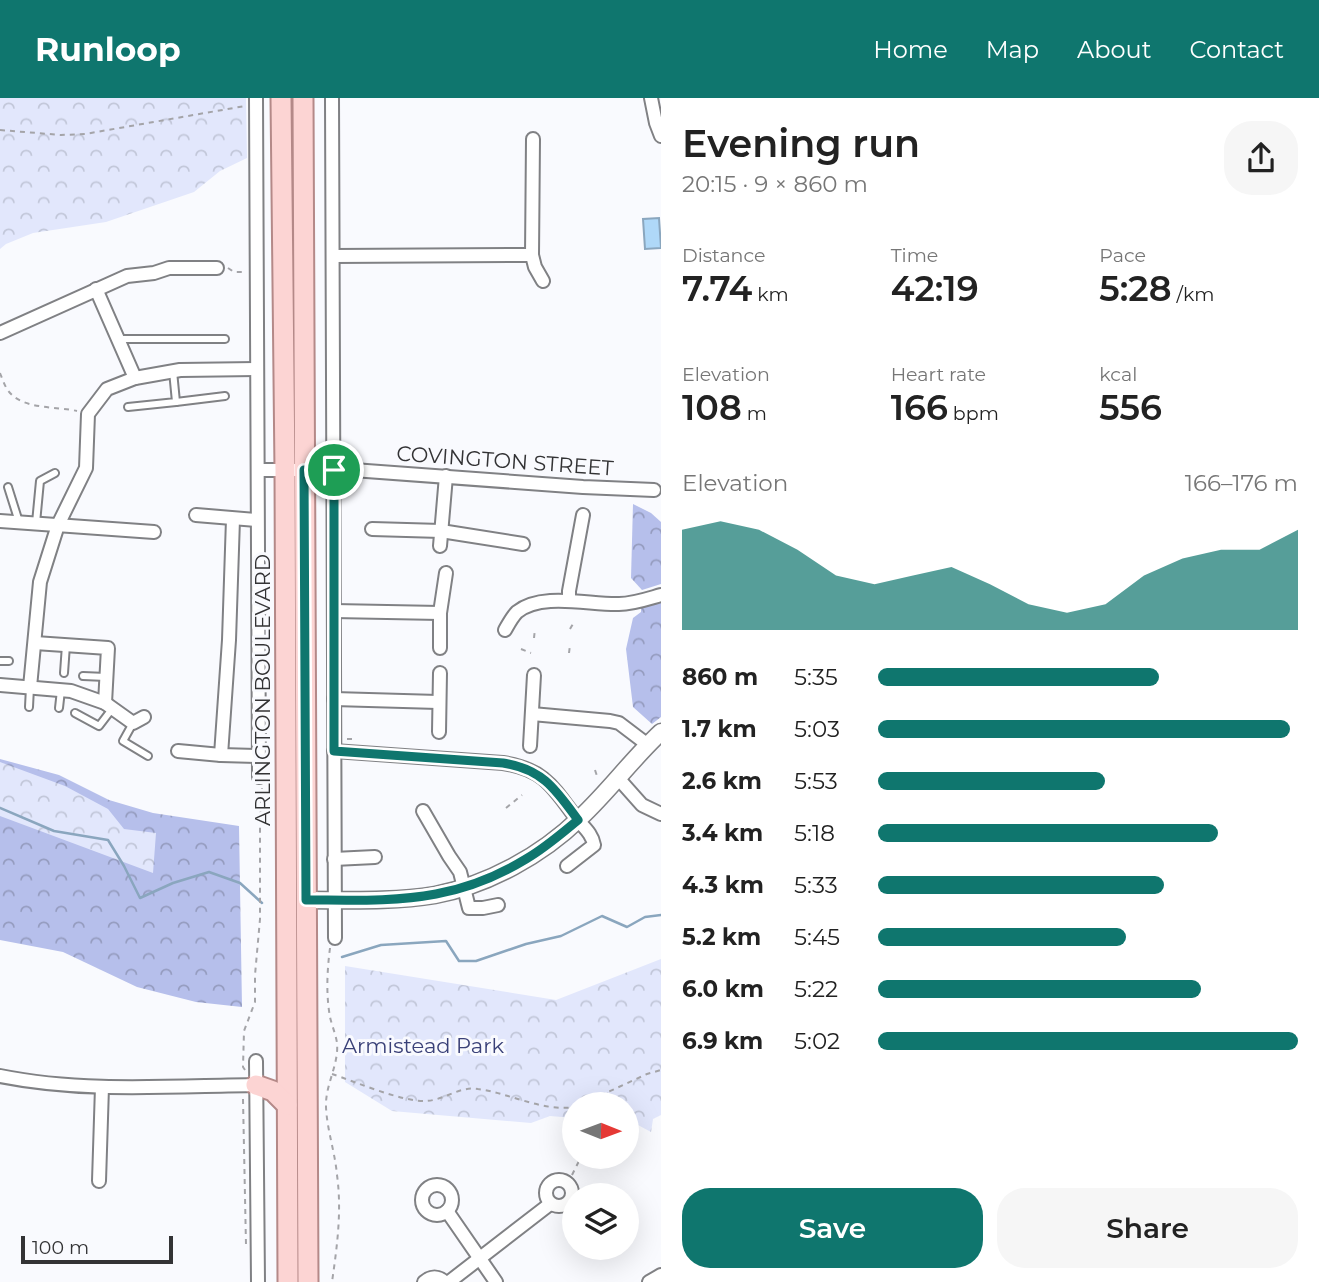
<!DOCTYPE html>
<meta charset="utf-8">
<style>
:root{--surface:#fff;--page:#f6f6f6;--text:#222;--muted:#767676;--accent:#0f766e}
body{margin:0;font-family:Montserrat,sans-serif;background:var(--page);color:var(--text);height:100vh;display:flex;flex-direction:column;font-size:26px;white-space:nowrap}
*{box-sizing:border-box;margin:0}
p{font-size:23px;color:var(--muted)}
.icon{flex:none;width:38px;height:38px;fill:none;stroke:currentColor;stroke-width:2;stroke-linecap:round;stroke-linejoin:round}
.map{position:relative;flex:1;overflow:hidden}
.side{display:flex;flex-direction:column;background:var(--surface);width:658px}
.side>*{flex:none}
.needle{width:46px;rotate:91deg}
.controls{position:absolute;left:562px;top:994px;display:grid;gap:14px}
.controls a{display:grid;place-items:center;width:77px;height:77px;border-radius:50%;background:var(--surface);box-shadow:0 7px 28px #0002;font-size:35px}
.scale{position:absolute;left:21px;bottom:18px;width:152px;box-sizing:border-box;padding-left:7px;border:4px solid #333335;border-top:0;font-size:19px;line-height:24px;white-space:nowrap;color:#333335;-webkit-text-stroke:5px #f9fafe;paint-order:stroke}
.pin{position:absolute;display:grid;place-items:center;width:60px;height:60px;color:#fff;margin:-30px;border:4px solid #fff;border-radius:50%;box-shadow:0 2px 7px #0007}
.round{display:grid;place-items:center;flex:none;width:74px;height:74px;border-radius:28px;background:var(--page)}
.headline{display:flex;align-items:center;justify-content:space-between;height:119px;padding:0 21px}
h1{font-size:38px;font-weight:600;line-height:52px}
.figures{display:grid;grid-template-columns:repeat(3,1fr);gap:10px;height:119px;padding:7px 21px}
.figures div{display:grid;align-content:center}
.figures b{font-size:35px;font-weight:600}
.figures small{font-size:19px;font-weight:400}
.figures p{font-size:19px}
.chart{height:196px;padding:14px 21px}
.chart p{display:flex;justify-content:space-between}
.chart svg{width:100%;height:126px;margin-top:7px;fill:var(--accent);opacity:.7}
.primary-button{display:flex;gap:14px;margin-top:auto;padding:14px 21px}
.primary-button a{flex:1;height:80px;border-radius:28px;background:var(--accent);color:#fff;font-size:28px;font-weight:600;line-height:80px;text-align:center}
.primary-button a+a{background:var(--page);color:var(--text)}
ul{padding:0 21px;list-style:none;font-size:23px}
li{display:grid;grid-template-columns:112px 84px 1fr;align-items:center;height:52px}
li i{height:18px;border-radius:9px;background:var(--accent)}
header{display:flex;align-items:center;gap:42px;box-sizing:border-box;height:98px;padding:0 35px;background:var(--accent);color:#fff}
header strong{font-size:33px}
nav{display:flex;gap:38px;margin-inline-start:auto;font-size:24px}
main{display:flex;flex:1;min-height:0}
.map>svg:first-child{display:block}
.forest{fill:url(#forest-crowns)}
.park{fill:url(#park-crowns)}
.water{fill:#afd8f8;stroke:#8aa6be;stroke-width:2}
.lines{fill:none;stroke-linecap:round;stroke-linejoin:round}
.stream{stroke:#8aa6be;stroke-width:2.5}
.lane-casing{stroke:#808184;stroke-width:10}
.street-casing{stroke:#808184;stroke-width:16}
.secondary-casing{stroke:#808184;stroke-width:19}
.primary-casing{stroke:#b48988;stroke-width:23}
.path{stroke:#a4a4a8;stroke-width:2;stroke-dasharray:5 5;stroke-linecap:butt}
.lane{stroke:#fff;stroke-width:6}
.street{stroke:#fff;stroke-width:12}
.secondary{stroke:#fff;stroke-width:16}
.primary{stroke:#fcd4d3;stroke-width:19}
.route-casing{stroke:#fff;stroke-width:14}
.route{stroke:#0f766e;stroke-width:9}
.labels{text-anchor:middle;stroke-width:6;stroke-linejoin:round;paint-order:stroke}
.street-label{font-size:21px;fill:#333335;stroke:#f9fafe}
.park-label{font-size:21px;fill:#3a4178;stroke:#f9fafe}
</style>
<header>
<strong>Runloop</strong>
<nav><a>Home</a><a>Map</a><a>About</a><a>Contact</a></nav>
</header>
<main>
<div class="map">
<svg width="661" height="1184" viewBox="0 0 661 1184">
<defs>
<pattern id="forest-crowns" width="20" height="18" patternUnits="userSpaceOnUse" patternTransform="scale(1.75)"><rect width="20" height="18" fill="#b6bfeb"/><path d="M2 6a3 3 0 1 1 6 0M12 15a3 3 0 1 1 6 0" fill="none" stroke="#959cbf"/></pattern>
<pattern id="park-crowns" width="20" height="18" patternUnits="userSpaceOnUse" patternTransform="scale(1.75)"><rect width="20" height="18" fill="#e2e7fc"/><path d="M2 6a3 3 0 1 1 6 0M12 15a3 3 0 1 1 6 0" fill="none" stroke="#c2c7d9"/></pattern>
</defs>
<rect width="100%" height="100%" fill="#f9fafe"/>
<g class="forest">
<path d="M633,406L651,415L661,424V486L642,492L631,480Z"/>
<path d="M661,502V619L652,626L633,609L626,551L633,520L641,514V507Z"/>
<path d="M0,661L59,677L109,702L153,715L239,728L242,909L196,904L137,889L63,854L0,842Z"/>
</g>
<g class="park">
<path d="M0,0H246L247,60L220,73L194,94L106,124L33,135L6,146L0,151Z"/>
<path d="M0,664L65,688L108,711L124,731L156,735L153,775L0,718Z"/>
<path d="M661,861V1017L653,1021L651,1034L638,1027L627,1029L626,1006H574V1020L550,1018L531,1025L392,1013L345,984V868L556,902Z"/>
</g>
<path class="water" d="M659,120L661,150L645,151L643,121Z"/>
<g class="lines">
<g class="stream">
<path d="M0,710L54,733L108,742L124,768L140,800L173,785L209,774L240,785L262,805"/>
<path d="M342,859L381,847L446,843L459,863H476L526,846L561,838L602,818L627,829L645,819L661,817"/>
</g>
<g class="lane-casing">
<g id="lane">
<path d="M119,241H225"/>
<path d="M176,304L225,298"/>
<path d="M128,309L176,304L173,273"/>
<path d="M8,389L19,424"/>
<path d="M36,425L40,383L55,375"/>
<path d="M0,563H9"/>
<path d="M64,575L66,547"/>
<path d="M83,578L106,579"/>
<path d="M29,609L30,589"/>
<path d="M59,610L61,592"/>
<path d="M75,615L99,628L112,611"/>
<path d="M133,625L123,643L148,658"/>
</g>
</g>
<g class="street-casing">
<g id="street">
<path d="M256,0L259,679"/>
<path d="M332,0L335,840"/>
<path d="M651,0L656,25L661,38"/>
<path d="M533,41L532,157L535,169L543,183"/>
<path d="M333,158L532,157"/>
<path d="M96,191L135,280"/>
<path d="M0,235L127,178L154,175L169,170H217"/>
<path d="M258,372H353L583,389L654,392"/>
<path d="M196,417L257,422"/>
<path d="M0,423L154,434"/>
<path d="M372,431L441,433L523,446"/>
<path d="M440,448L446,378"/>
<path d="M569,502V493L583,417"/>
<path d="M334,513L440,515"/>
<path d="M505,532C509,525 512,519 517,514C542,494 589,507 619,506C633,506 647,501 661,497"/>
<path d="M35,545L108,550L105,605"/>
<path d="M440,550V515L446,475"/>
<path d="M0,587L71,593L105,605L133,625L144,619"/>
<path d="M30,589L40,484L58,427L86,370L88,316L107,291L135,280L180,272L257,271"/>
<path d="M334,601L438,604"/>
<path d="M532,616L610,623L619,625L648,647"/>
<path d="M439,634L440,575"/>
<path d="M530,648L534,577"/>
<path d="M178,653L221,657L258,658"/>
<path d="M334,653L503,665C544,671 553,689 576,720C583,729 592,735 594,747L567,768"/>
<path d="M221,657L229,542L233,421"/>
<path d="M618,680L642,707L661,716"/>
<path d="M423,713L449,758L460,774L469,810H483L498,807"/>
<path d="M334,761L375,759"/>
<path d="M256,963L258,1184"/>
<path d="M0,978C84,995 171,988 256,987"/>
<circle cx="559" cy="1095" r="13"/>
<path d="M99,1083L102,989"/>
<circle cx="437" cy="1102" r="15"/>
<path d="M447,1113L496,1184"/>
<path d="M424,1184C431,1178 438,1178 445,1184"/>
<path d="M449,1184L550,1106"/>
<path d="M649,1184L661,1177"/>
</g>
</g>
<g class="secondary-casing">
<path id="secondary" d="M306,802C349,802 393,804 435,797C488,787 542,757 580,720C609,693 632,661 661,634"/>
</g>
<g class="primary-casing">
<g id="primary">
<path d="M281,0L285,372L288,1184"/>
<path d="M303,0L308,1184"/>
<path d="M256,987L273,993L287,1007"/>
</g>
</g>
<g class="path">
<path d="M0,32L61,37L85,36L245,8"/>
<path d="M228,170L234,174H245"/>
<path d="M0,275C2,280 4,286 7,291C20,312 55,308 77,313"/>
<path d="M570,531L574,524"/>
<path d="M534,540L535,531"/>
<path d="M521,551L531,555"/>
<path d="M569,555L570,547"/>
<path d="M347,641H356"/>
<path d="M595,672L598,681"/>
<path d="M506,710L522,697"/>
<path d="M330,850C327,873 326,897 330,919C332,928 336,937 337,945C339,967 325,987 326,1009C327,1032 335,1054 337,1077C342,1113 337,1149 332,1184"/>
<path d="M245,972L243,969L244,933L255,904V877L260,821V724L262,690"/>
<path d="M332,976C356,984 402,1004 426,1003C445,1002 459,988 478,991C509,995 543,1014 574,1009"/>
<path d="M243,1001L246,1147"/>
<path d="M582,1006L647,976L661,972"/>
<path d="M602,1006L608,995"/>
<path d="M572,1077L581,1059"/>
</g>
<use href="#lane" class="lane"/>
<use href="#street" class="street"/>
<use href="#secondary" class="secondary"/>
<use href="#primary" class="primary"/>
</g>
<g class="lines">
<g class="route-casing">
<path id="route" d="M304,372H334V653L503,665C543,671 556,692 578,722C561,736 545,750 526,761C498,778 468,790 436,796C394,804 349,802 306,802Z"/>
</g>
<use href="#route" class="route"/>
</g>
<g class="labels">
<g class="street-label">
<text transform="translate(505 363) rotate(4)" y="7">COVINGTON STREET</text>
<text transform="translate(263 592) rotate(-90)" y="7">ARLINGTON BOULEVARD</text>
</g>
<g class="park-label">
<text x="423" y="955">Armistead Park</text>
</g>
</g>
</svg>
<div class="controls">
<a><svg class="needle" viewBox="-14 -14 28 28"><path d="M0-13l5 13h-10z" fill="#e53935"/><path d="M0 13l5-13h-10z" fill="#767676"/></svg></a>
<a><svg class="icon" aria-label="layers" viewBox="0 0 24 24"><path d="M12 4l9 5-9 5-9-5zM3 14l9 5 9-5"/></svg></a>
</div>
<div class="scale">100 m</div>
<div class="pin" style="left:334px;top:372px;background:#1e9e55"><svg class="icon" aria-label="arrive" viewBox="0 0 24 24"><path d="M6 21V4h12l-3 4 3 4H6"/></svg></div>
</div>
<section class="side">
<div class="headline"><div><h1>Evening run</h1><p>20:15 · 9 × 860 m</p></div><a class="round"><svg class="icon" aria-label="share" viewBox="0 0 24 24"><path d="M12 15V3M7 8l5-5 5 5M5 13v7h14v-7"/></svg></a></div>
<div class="figures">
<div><p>Distance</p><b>7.74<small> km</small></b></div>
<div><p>Time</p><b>42:19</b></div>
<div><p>Pace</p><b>5:28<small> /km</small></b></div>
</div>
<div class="figures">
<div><p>Elevation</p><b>108<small> m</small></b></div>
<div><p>Heart rate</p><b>166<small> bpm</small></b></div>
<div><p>kcal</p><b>556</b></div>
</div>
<div class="chart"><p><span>Elevation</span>166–176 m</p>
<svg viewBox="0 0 160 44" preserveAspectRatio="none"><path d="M0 44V9L10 6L20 9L30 16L40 25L50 28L60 25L70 22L80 28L90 35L100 38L110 35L120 25L130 19L140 16L150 16L160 9V44z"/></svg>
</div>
<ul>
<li><b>860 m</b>5:35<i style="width:67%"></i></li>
<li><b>1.7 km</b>5:03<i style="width:98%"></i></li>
<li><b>2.6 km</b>5:53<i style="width:54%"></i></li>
<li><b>3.4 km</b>5:18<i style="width:81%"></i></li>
<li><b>4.3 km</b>5:33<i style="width:68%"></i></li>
<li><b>5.2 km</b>5:45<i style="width:59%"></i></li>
<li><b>6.0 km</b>5:22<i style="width:77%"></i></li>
<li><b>6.9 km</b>5:02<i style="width:100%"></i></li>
</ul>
<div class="primary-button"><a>Save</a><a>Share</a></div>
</section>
</main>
